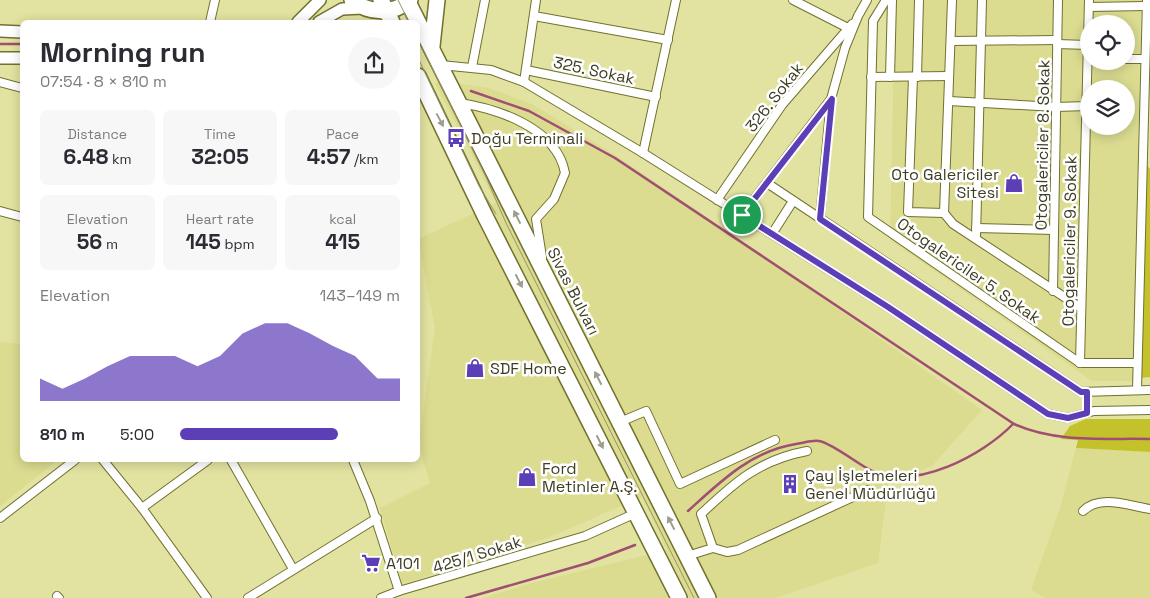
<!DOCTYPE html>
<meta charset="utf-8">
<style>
:root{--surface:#fff;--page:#f7f7f7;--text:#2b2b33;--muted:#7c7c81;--accent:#5c3eb7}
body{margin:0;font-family:"Space Grotesk",sans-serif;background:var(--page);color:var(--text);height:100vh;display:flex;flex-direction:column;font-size:19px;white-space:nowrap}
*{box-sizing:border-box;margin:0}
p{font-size:16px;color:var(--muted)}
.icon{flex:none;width:28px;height:28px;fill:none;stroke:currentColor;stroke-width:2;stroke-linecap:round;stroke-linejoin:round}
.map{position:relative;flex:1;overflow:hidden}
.sheet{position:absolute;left:20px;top:20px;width:400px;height:442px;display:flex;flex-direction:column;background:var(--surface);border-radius:8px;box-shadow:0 2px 12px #0003}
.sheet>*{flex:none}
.buttons{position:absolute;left:1080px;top:15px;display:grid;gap:10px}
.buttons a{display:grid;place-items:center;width:55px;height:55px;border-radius:50%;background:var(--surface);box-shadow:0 2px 12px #0003;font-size:25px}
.pin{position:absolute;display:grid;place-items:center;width:42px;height:42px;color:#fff;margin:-21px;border:2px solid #fff;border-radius:50%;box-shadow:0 1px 5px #0007}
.round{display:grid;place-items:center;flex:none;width:52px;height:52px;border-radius:26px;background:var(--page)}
.headline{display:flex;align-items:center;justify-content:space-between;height:85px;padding:0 20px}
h1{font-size:28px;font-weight:700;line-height:38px}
.figures{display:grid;grid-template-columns:repeat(3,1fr);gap:8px;height:85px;padding:5px 20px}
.figures div{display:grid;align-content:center;border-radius:8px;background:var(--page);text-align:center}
.figures b{font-size:21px;font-weight:700}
.figures small{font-size:14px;font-weight:400}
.figures p{font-size:14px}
.chart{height:140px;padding:10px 20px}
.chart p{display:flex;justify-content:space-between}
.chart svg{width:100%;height:90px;margin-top:5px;fill:var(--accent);opacity:.7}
ul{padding:0 20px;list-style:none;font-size:16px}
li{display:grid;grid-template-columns:80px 60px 1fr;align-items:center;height:38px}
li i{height:12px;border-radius:6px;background:var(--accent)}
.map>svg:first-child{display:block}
.built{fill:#dbdc90;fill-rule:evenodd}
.green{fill:#c4c22b}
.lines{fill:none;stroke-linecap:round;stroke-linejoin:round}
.stream{stroke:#a04e72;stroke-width:2.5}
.street-casing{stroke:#717130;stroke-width:10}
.secondary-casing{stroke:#717130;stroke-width:14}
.highway-casing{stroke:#717130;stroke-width:18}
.street{stroke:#fff;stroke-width:8}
.secondary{stroke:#fff;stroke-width:11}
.highway{stroke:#fff;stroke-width:15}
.tram{stroke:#959565;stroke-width:1}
.oneway{fill:#9e9e90}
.route-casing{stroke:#fff;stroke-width:10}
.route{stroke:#5c3eb7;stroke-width:6}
.labels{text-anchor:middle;stroke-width:5;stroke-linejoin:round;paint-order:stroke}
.street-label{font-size:16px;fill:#3d3d22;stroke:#fff}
.poi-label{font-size:16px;fill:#3d3d22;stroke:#fff;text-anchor:start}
</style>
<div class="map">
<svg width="1150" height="598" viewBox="0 0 1150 598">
<rect width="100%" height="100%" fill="#e2e3a0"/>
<g class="built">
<path d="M895,0H1141L1134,381H1092L890,240ZM1089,24H1126V61H1089ZM1089,89H1126V126H1089Z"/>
<path d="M435,83L462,84L489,88L534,105L618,157L698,211L982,410L932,466L888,484L878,563L776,598H483L532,583L667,550L642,497L550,537L402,584L380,508L430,483L421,454L420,435L435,328L418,239L496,203Z"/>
<path d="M0,342L22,344V460H58L0,506Z"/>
<path d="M1076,448L1150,452V598H1046L1031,590L1060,508Z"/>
</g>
<g class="green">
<path d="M1142,159L1150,169V377L1139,378Z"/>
<path d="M1086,419H1150V452L1076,448L1078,440L1061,439L1070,426Z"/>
</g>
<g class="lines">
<g class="stream">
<path d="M0,44H22"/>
<path d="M471,91L529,111L615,158L1014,424C1056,443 1104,438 1150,439"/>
<path d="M688,511C720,482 751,451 796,444C803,443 812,440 819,441C832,443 859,465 872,471C916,491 983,455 1013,424"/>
<path d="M466,598L588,563L635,545"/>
</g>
<g class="street-casing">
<g id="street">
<path d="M793,0L848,28"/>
<path d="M886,0L873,21L868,217L1080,363"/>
<path d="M1089,7L1146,6"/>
<path d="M534,16L668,40"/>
<path d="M210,22L215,0"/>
<path d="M951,41L1057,40"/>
<path d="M1057,44L1088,45"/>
<path d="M1126,59H1145"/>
<path d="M441,65L491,70L524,82L643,153L888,307L1048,414L1068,418L1094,411L1150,410"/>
<path d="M472,67L485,0"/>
<path d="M526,70L656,97"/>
<path d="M871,77L949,76"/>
<path d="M890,77L892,0"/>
<path d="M913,77L908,212L944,213"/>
<path d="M917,77L919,0"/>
<path d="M0,82L22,88"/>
<path d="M524,82L536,0"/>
<path d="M949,101L1056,107L1087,106"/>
<path d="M460,103C498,109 557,128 565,173L554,199L536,219L542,257"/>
<path d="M643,153L676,0"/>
<path d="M767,183L1081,392L1150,390"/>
<path d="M717,200L782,105L852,24"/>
<path d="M0,211L22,217"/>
<path d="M944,213L952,0"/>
<path d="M944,213L953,224L1081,308"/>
<path d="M742,215L831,99L845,48L858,16L867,0"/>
<path d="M820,219L831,99"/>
<path d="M976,228L1054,230"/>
<path d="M772,234L793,201"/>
<path d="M976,237L982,0"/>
<path d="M1053,291L1058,0"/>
<path d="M1080,363L1089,0"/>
<path d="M1080,363H1137"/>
<path d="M1137,390L1147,0"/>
<path d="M1087,392V413"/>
<path d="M620,422L646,411L680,484L775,440"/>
<path d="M103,460L142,508L207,598"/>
<path d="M231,460L293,569"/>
<path d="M353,460L370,501L399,591L585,536L636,513"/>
<path d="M142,508L208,460"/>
<path d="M1083,511C1100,494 1130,506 1150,509"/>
<path d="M0,518L75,460"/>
<path d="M713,548L727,552L738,550L868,490"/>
<path d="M687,556L713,548L701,514C735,482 759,460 807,451"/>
<path d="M57,596L59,598"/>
<path d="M248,598L377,518"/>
<path d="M381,598L399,591"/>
</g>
</g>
<g class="secondary-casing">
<g id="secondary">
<path d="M298,22L320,0"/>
<path d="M319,22L342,9L363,8"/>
<path d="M0,31L22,32"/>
<path d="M0,58H22"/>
</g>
</g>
<g class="highway-casing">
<g id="highway">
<path d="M352,0C369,14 393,15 410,0"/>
<path d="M381,0L392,22"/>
<path d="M407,0L708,598"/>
<path d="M432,46L437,0"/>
<path d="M418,76L485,216L679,598"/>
</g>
</g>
<use href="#street" class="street"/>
<use href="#secondary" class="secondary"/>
<use href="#highway" class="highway"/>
<g class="tram">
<path d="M398,0L409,22"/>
<path d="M418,39L486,177L506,223L694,598"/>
<path d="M418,58L479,186L496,214"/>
</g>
</g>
<defs><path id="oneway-solid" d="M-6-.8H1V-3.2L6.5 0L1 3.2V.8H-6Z" transform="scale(1.25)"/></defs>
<g class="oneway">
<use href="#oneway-solid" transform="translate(440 120) rotate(62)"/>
<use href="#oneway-solid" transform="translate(517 217) rotate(-117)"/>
<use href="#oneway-solid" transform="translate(519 281) rotate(63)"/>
<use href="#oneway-solid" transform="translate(598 378) rotate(-117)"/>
<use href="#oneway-solid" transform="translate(600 442) rotate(63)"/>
<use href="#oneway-solid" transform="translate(671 523) rotate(-117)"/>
</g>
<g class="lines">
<g class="route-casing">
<path id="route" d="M832,99L820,219L1081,392H1087V413L1068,418L1048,414L888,307L742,215Z"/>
</g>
<use href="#route" class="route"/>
</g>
<defs>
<g id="bus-bare" transform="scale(1.5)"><path d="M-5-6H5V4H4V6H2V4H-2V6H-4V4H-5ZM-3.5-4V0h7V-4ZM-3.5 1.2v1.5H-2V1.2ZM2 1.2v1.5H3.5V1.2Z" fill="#5c3eb7" stroke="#fff" stroke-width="2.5" paint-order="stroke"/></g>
<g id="shop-bare" transform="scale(1.5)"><path d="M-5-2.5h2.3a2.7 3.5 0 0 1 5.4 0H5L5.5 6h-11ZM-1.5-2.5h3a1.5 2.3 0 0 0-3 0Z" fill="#5c3eb7" stroke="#fff" stroke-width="2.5" paint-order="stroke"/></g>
<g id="building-bare" transform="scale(1.5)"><path d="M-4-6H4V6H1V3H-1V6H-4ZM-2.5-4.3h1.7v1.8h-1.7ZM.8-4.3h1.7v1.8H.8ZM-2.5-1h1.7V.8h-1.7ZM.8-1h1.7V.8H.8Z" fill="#5c3eb7" stroke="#fff" stroke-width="2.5" paint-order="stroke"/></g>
<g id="supermarket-bare" transform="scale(1.5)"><path d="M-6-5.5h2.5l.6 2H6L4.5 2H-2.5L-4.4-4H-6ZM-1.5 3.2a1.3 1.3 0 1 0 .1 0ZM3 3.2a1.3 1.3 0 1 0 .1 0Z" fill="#5c3eb7" stroke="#fff" stroke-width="2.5" paint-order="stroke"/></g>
</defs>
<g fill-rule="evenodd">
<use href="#bus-bare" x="456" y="138"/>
<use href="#shop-bare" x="1014" y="183"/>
<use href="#shop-bare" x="475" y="368"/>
<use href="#shop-bare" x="527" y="477"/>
<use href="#building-bare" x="790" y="484"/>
<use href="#supermarket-bare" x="371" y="563"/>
</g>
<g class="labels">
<g class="street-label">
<text transform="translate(594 70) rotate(12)" y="6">325. Sokak</text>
<text transform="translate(774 97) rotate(-52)" y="6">326. Sokak</text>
<text transform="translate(1042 145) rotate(-89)" y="6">Otogalericiler 8. Sokak</text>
<text transform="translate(1069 241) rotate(-89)" y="6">Otogalericiler 9. Sokak</text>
<text transform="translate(969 270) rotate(35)" y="6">Otogalericiler 5. Sokak</text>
<text transform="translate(574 291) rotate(63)" y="6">Sivas Bulvarı</text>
<text transform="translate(477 554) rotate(-17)" y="6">425/1 Sokak</text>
</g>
<g class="poi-label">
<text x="471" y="144">Doğu Terminali</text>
<text x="999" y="180" text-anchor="end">Oto Galericiler<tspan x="999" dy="18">Sitesi</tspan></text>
<text x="490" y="374">SDF Home</text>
<text x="542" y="474">Ford<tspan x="542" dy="18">Metinler A.Ş.</tspan></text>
<text x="805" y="481">Çay İşletmeleri<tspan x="805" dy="18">Genel Müdürlüğü</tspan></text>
<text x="386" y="569">A101</text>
</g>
</g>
</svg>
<div class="buttons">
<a><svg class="icon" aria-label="locate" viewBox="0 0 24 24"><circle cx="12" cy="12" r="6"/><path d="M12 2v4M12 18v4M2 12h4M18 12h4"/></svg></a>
<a><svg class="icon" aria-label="layers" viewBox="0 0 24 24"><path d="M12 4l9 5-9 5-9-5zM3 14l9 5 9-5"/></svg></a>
</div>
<div class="pin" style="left:742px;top:215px;background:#1e9e55"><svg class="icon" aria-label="arrive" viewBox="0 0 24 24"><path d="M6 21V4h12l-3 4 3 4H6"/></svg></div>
<section class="sheet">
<div class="headline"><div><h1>Morning run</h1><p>07:54 · 8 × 810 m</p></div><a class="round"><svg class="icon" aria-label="share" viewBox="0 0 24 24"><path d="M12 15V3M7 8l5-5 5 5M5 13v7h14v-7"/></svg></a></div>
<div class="figures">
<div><p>Distance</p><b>6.48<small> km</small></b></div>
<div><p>Time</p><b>32:05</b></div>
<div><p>Pace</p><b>4:57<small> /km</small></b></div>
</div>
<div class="figures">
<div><p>Elevation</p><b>56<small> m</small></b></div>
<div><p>Heart rate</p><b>145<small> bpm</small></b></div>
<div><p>kcal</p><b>415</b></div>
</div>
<div class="chart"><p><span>Elevation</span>143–149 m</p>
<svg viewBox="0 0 160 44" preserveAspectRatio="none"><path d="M0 44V33L10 38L20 33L30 27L40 22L50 22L60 22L70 27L80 22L90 11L100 6L110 6L120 11L130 17L140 22L150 33L160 33V44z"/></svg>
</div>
<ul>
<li><b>810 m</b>5:00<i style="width:72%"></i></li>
</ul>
</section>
</div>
